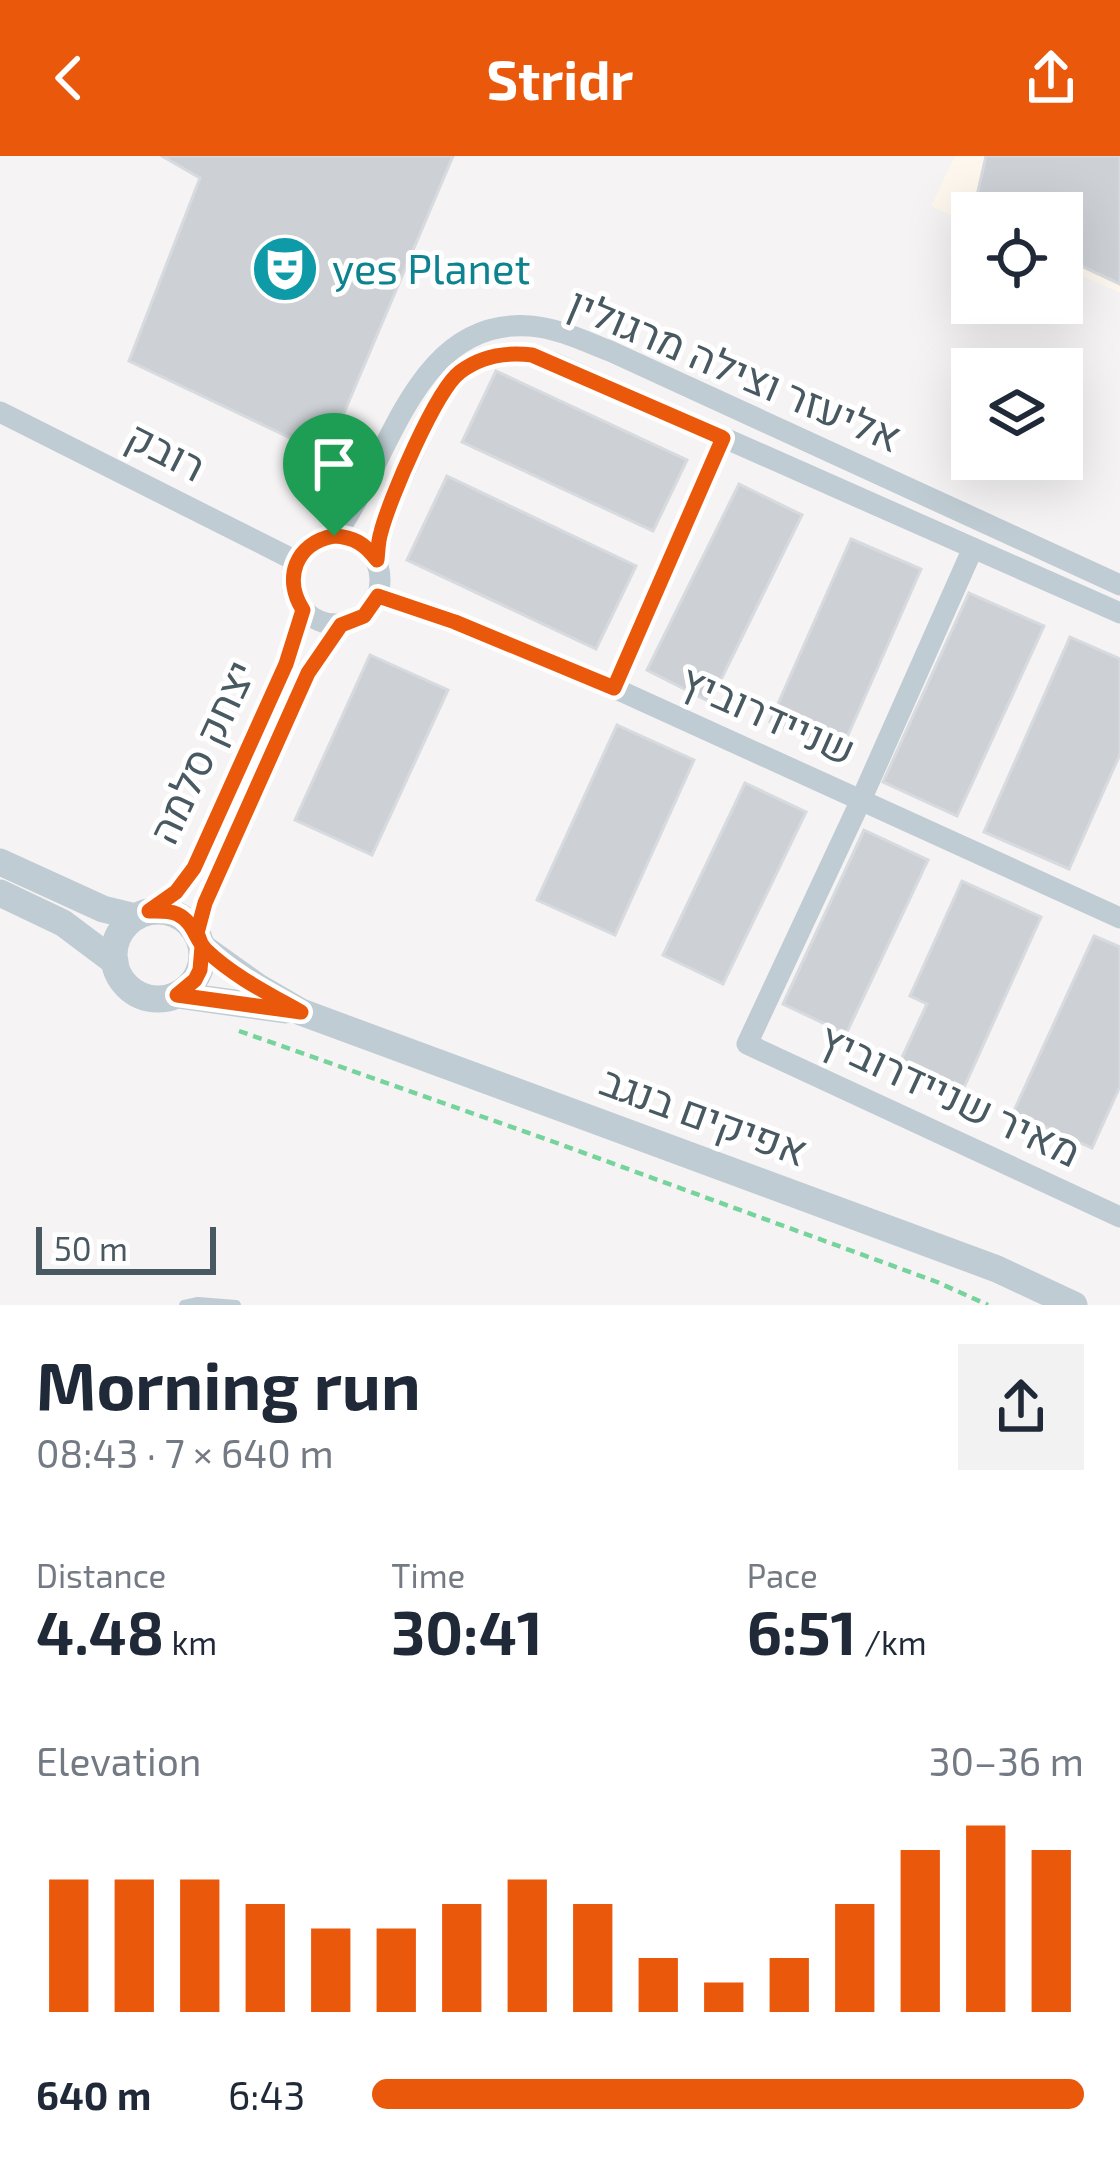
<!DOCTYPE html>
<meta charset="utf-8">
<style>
:root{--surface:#fff;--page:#f2f2f3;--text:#1f2937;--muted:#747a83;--accent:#ea580c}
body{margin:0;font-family:"Exo 2",Heebo,sans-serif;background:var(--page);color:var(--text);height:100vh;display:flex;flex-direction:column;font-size:45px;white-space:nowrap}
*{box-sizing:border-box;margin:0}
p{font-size:39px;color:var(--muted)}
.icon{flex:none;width:66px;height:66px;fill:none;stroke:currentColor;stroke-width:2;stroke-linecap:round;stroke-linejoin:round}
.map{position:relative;height:1149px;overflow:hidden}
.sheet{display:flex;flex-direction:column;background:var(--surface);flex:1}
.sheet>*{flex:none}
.controls{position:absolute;left:951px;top:36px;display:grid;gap:24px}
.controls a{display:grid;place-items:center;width:132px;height:132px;border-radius:0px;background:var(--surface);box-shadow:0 12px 48px #0002;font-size:60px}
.scale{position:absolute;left:36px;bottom:30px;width:180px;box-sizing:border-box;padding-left:12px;border:6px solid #495962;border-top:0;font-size:33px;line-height:42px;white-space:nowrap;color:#495962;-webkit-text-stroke:9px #fff;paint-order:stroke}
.pin{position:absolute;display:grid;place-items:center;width:102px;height:102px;color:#fff;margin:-123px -51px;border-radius:50% 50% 50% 0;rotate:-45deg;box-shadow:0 0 12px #0007}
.pin .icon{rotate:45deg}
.round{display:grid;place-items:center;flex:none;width:126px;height:126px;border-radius:0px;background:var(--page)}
.overview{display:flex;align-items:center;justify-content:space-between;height:204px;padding:0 36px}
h1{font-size:66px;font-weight:700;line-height:90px}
.stats{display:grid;grid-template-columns:repeat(3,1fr);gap:18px;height:204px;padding:12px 36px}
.stats div{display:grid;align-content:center}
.stats b{font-size:60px;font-weight:700}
.stats small{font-size:33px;font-weight:400}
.stats p{font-size:33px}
.chart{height:336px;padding:24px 36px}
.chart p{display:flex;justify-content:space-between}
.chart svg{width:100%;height:216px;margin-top:12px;stroke:var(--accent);stroke-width:6}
ul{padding:0 36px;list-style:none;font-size:39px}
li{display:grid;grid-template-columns:192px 144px 1fr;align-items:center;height:90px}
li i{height:30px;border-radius:15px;background:var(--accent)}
header{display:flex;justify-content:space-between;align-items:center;height:156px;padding:0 36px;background:var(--accent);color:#fff;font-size:54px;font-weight:700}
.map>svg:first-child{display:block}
.commercial{fill:#fef7ee}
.building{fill:#cdd1d5;stroke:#d7dade;stroke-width:3}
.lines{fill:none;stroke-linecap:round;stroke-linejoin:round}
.path{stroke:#76d39b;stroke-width:4.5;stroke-dasharray:9 6;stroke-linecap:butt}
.service{stroke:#c0ccd3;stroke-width:10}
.minor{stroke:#c0ccd3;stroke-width:21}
.tertiary{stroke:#c0ccd3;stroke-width:27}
.route-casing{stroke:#fff;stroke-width:24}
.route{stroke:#ea580c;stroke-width:15}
.labels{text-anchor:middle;stroke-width:10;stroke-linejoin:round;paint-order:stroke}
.culture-label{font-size:42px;fill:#0d838f;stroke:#fff;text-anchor:start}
.street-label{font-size:42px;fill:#495962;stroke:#fff}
</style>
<header><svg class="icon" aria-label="back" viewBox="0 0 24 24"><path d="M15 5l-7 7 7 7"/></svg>Stridr<svg class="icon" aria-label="share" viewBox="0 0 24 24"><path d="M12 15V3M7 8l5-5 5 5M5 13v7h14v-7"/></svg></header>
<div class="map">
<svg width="1120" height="1149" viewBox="0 0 1120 1149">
<rect width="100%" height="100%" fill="#f5f3f3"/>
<path class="commercial" d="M955,0H1120V137L1062,110V57H972V69L931,50Z"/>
<g class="building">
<path d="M162,0H453L332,285L305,289L129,205L200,22Z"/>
<path d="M986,0H1120V128L1062,101V57H973Z"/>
<path d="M496,215L687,304L653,375L462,286Z"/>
<path d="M447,320L636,410L596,493L407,404Z"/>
<path d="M739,328L802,359L710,546L647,514Z"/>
<path d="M851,383L921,413L840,597L770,566Z"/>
<path d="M969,437L1044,470L957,660L883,626Z"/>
<path d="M1070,481L1120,503V598L1069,713L984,676Z"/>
<path d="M370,499L448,534L372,699L295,664Z"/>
<path d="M617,569L694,604L615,779L537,744Z"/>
<path d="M745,627L806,656L723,828L663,799Z"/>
<path d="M864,674L928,704L846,878L783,848Z"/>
<path d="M962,725L1041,761L961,938L898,910L927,848L910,840Z"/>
<path d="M1094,780L1120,791V930L1092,992L1013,957Z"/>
</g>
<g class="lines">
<path class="path" d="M239,875L554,986L937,1126L988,1149"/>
<path class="service" d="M184,1149L198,1146L236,1149"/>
<g class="minor">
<path d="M0,256L296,405"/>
<circle cx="336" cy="424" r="44"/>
<path d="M334,380C390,308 413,161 530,170C558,172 584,185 610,195L1120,429"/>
<path d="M973,392L861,644L747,888L1120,1061"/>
<path d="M377,404C381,369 394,340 409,307C439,238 464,173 555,207L1120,457"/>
<path d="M378,440L455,466L614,532L1120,762"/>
<path d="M614,532L723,282"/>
<path d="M149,756L176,736L194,712L286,508L303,454"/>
<path d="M197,777L205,747L308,517L341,469"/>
</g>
<g class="tertiary">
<path d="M0,706L103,753L136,761"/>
<path d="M0,737L63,767L115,806"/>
<circle cx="158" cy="799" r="44"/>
<path d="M202,791L258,831L301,856L997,1113L1074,1149"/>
<path d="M177,839L285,854"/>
</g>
</g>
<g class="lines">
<g class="route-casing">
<path id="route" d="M334,380C295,387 283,423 303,454L286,508L194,712L176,736L149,755C158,755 168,754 177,758C194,766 195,783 206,794C233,820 269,838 301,856L177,839L195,824L200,814L202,790L197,777L205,747L308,517L341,469L364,460L378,440L455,466L614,532L723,282L532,199C507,196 481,200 460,216C436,234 389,344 381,376C378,385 378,395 377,404C365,388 354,381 334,380"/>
</g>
<use href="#route" class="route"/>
</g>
<defs>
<g id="theatre-disc" transform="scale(3.45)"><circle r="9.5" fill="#0f9aa8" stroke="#fff"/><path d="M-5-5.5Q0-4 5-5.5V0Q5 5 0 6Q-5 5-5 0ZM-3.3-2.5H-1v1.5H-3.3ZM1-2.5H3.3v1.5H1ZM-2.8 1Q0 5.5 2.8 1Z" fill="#fff"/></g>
</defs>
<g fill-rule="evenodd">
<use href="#theatre-disc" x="285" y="113"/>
</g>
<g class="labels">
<g class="culture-label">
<text x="332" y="128">yes Planet</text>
</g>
<g class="street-label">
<text transform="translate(735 214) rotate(23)" y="15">אליעזר וצילה מרגולין</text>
<text transform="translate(166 295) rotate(27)" y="15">רובק</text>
<text transform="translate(768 559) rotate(24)" y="15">שניידרוביץ</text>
<text transform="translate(202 596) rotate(-65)" y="15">יצחק סלמה</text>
<text transform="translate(950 939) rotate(25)" y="15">מאיר שניידרוביץ</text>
<text transform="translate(704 960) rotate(20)" y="15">אפיקים בנגב</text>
</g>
</g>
</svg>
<div class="controls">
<a><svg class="icon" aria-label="locate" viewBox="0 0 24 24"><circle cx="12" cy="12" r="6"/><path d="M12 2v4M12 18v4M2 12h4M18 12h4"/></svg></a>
<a><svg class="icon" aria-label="layers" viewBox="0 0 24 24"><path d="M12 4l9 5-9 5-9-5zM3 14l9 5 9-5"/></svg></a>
</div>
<div class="scale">50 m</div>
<div class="pin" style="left:334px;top:380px;background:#1e9e55"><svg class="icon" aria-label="arrive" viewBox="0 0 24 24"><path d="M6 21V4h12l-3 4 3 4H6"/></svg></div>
</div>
<section class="sheet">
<div class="overview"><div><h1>Morning run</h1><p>08:43 · 7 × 640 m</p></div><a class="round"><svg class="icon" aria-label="share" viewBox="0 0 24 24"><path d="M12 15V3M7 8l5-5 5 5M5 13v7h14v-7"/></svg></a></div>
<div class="stats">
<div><p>Distance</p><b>4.48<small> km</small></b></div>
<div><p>Time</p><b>30:41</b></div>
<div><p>Pace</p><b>6:51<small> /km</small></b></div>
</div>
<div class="chart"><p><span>Elevation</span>30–36 m</p>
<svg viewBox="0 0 160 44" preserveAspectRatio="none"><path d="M5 44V17M15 44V17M25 44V17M35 44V22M45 44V27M55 44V27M65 44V22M75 44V17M85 44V22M95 44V33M105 44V38M115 44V33M125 44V22M135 44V11M145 44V6M155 44V11"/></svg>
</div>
<ul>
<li><b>640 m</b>6:43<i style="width:100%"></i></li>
</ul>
</section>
